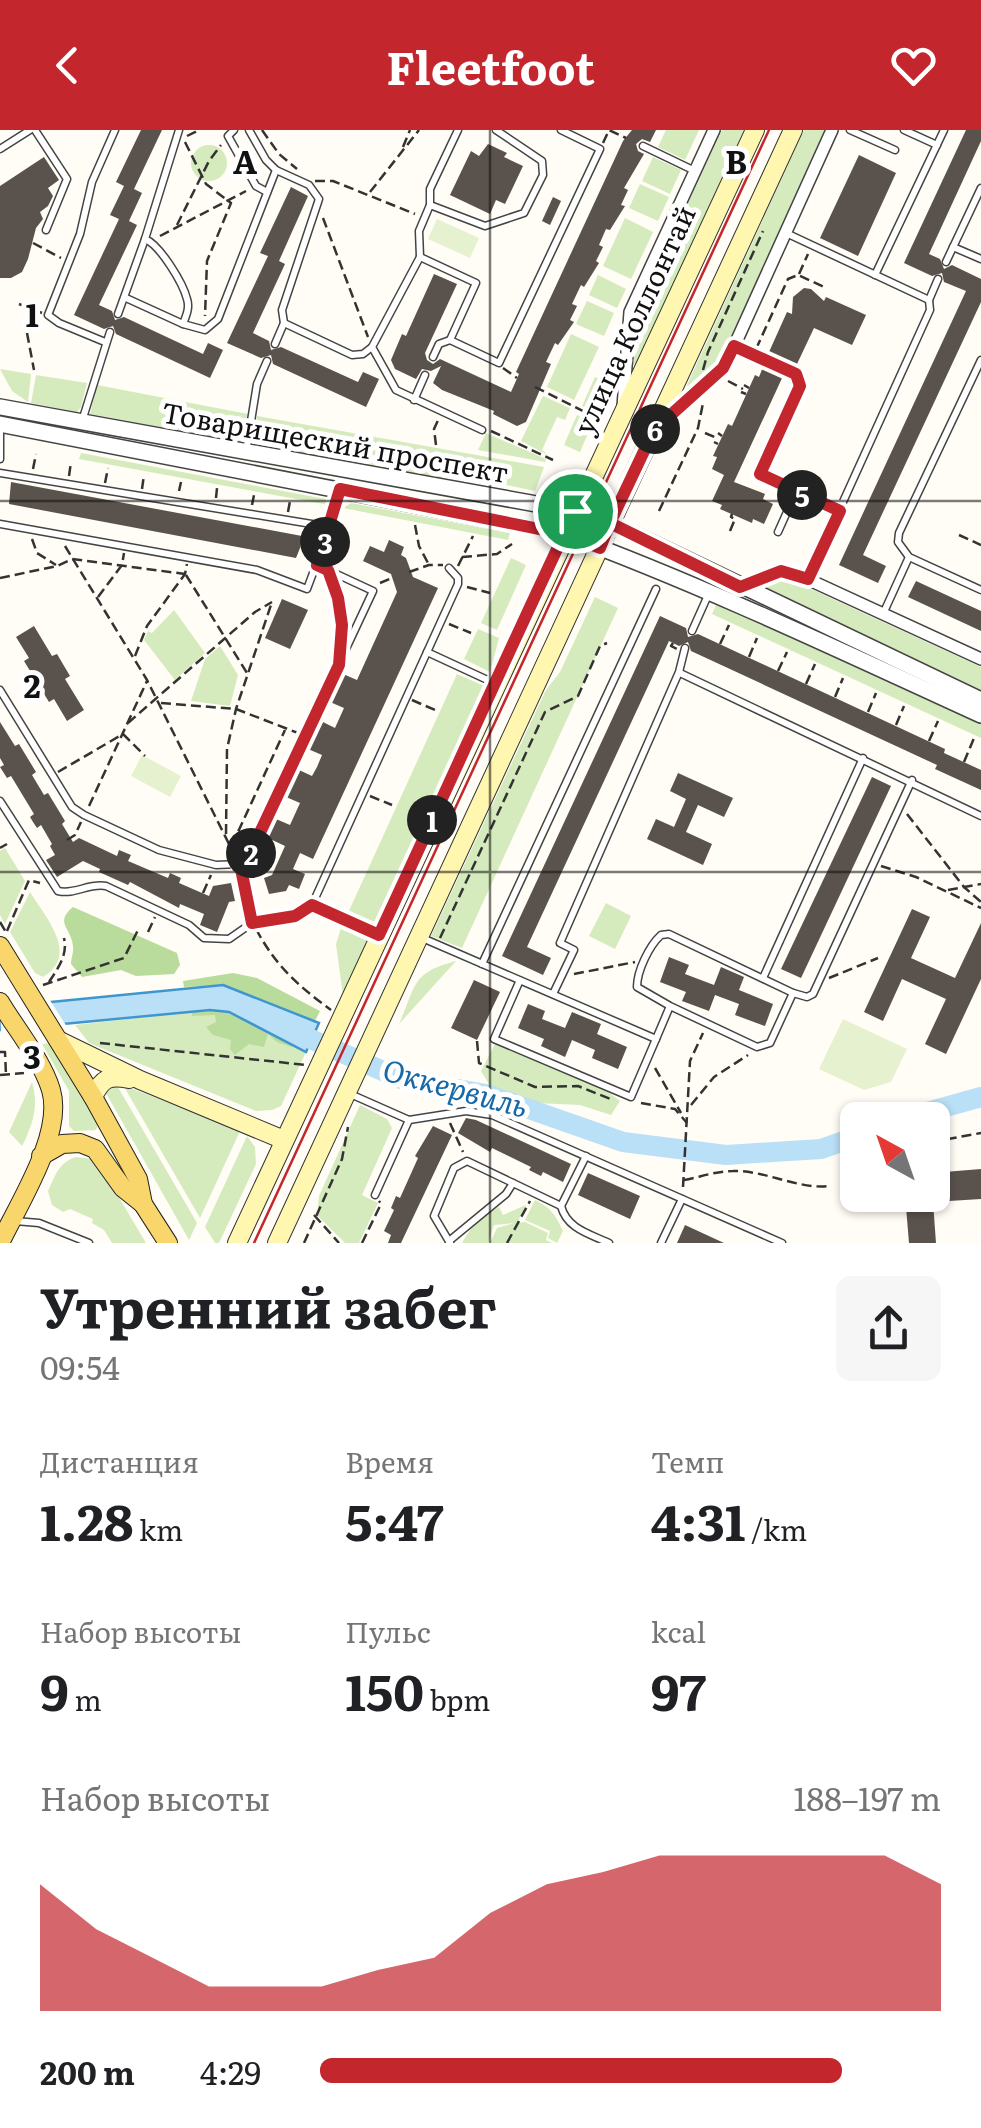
<!DOCTYPE html>
<html lang="ru">
<meta charset="utf-8">
<style>
:root{--surface:#fff;--page:#f6f6f6;--text:#202124;--muted:#757577;--accent:#c4262e}
body{margin:0;font-family:Literata,serif;background:var(--page);color:var(--text);height:100vh;display:flex;flex-direction:column;font-size:38px;white-space:nowrap}
*{box-sizing:border-box;margin:0}
p{font-size:32px;color:var(--muted)}
.icon{flex:none;width:55px;height:55px;fill:none;stroke:currentColor;stroke-width:2;stroke-linecap:round;stroke-linejoin:round}
.map{position:relative;height:1113px;overflow:hidden}
.sheet{display:flex;flex-direction:column;background:var(--surface);flex:1}
.sheet>*{flex:none}
.needle{width:65px;rotate:320deg}
.buttons{position:absolute;left:840px;top:972px;display:grid;gap:20px}
.buttons a{display:grid;place-items:center;width:110px;height:110px;border-radius:15px;background:var(--surface);box-shadow:0 2px 8px #0004;font-size:50px}
.pin{position:absolute;display:grid;place-items:center;width:85px;height:85px;color:#fff;margin:-42px;border:5px solid #fff;border-radius:50%;box-shadow:0 2px 10px #0007}
.km{position:absolute;width:50px;height:50px;margin:-25px;border-radius:50%;background:#222;color:#fff;font-size:28px;line-height:50px;text-align:center}
.round{display:grid;place-items:center;flex:none;width:105px;height:105px;border-radius:15px;background:var(--page)}
.head{display:flex;align-items:center;justify-content:space-between;height:170px;padding:0 40px}
h1{font-size:55px;font-weight:700;line-height:75px}
.metrics{display:grid;grid-template-columns:repeat(3,1fr);gap:15px;height:170px;padding:10px 40px}
.metrics div{display:grid;align-content:center}
.metrics b{font-size:50px;font-weight:700}
.metrics small{font-size:28px;font-weight:400}
.metrics p{font-size:28px}
.chart{height:280px;padding:20px 40px}
.chart p{display:flex;justify-content:space-between}
.chart svg{width:100%;height:180px;margin-top:10px;fill:var(--accent);opacity:.7}
ul{padding:0 40px;list-style:none;font-size:32px}
li{display:grid;grid-template-columns:160px 120px 1fr;align-items:center;height:75px}
li i{height:25px;border-radius:12px;background:var(--accent)}
header{display:flex;justify-content:space-between;align-items:center;height:130px;padding:0 40px;background:var(--accent);color:#fff;font-size:45px;font-weight:700}
.map>svg:first-child{display:block}
.green{fill:#d5ebbd}
.forest{fill:#b9dc9c}
.pitch{fill:#e6f2cf}
.water{fill:#b9e0f7;stroke:#3f96cf;stroke-width:2.5}
.pier{fill:#fffdf5}
.lines{fill:none;stroke-linecap:round;stroke-linejoin:round}
.river{stroke:#b9e0f7;stroke-width:20}
.building{fill:#5a524d}
.service-casing{stroke:#444;stroke-width:9}
.minor-casing{stroke:#444;stroke-width:14}
.tertiary-casing{stroke:#444;stroke-width:18}
.secondary-casing{stroke:#333;stroke-width:20}
.primary-casing{stroke:#222;stroke-width:20}
.path{stroke:#333;stroke-width:2.5;stroke-dasharray:10 5;stroke-linecap:butt}
.service{stroke:#fff;stroke-width:6}
.minor{stroke:#fff;stroke-width:11}
.tertiary{stroke:#fff;stroke-width:15}
.secondary{stroke:#fff6b0;stroke-width:18}
.primary{stroke:#f9d66b;stroke-width:18}
.tram{stroke:#c4262e;stroke-width:2.5}
.route-casing{stroke:#fff;stroke-width:20}
.route{stroke:#c4262e;stroke-width:12}
.grid{fill:none;stroke:#111;stroke-width:2.5;stroke-opacity:0.55}
.labels{text-anchor:middle;stroke-width:10;stroke-linejoin:round;paint-order:stroke}
.street-label{font-size:28px;fill:#111;stroke:#fff}
.water-label{font-size:30px;font-style:italic;fill:#1768a6;stroke:#fff}
.grid-label{font-size:32px;text-anchor:middle;font-weight:bold;fill:#111;stroke:#fff;stroke-width:10;stroke-linejoin:round;paint-order:stroke}
</style>
<header><svg class="icon" aria-label="back" viewBox="0 0 24 24"><path d="M15 5l-7 7 7 7"/></svg>Fleetfoot<svg class="icon" aria-label="heart" viewBox="0 0 24 24"><path d="M12 20l-8-8c-3-5 5-10 8-4 3-6 11-1 8 4z"/></svg></header>
<div class="map">
<svg width="981" height="1113" viewBox="0 0 981 1113">
<rect width="100%" height="100%" fill="#fffdf5"/>
<g class="green">
<path d="M666,0H699L685,30L658,17Z"/>
<path d="M722,0H744L637,233L633,235L631,232L636,186Z"/>
<path d="M804,0H826L718,234L689,259L687,255Z"/>
<circle cx="209" cy="33" r="18"/>
<path d="M653,27L681,40L670,64L642,51Z"/>
<path d="M640,54L669,67L658,91L629,78Z"/>
<path d="M625,88L653,102L631,149L603,136Z"/>
<path d="M598,145L626,159L617,178L589,165Z"/>
<path d="M587,171L614,183L604,206L576,194Z"/>
<path d="M571,204L599,217L574,270L547,257Z"/>
<path d="M0,239L31,244L28,272L12,261Z"/>
<path d="M36,245L87,253L81,277L77,282L31,273Z"/>
<path d="M595,247L610,254L597,283L582,276Z"/>
<path d="M97,255L248,284L243,312L90,284Z"/>
<path d="M543,266L570,278L565,290L557,287L542,320L548,325L521,311Z"/>
<path d="M577,285L593,292L580,322L564,315Z"/>
<path d="M257,286L544,337L535,361L479,349V342L463,339L461,346L445,342L442,350L253,314Z"/>
<path d="M486,303L546,329L545,332L478,320Z"/>
<path d="M81,323L325,369L329,375L79,329Z"/>
<path d="M351,373L510,403L508,410L343,378Z"/>
<path d="M511,428L526,435L497,500L481,493Z"/>
<path d="M775,448H787L981,537V564L758,456Z"/>
<path d="M595,467L618,478L462,818L431,806L546,560L560,542Z"/>
<path d="M716,475L741,481L981,592V608L712,484Z"/>
<path d="M174,480L205,523L175,550L144,510L148,501L152,503Z"/>
<path d="M478,499L499,508L490,542L464,529Z"/>
<path d="M220,516L238,545L230,576L191,571L205,529Z"/>
<path d="M457,544L484,556L374,795L348,783Z"/>
<path d="M5,718L25,751L5,794L0,785V721Z"/>
<path d="M30,762C46,788 80,825 43,847L35,843L10,802Z"/>
<path d="M606,773L631,786L615,819L589,806Z"/>
<path d="M342,795L368,809L343,866L336,814Z"/>
<path d="M456,831L399,894C417,854 411,843 456,831Z"/>
<path d="M210,880L266,899L306,922L281,976L272,980L256,981L89,913L75,895Z"/>
<path d="M50,913L98,994L96,1000L74,1001L69,996V961L42,914Z"/>
<path d="M495,914L604,959L620,971L611,985L580,975L536,973L492,959L481,941Z"/>
<path d="M32,952C39,976 33,994 22,1016L9,1002Z"/>
<path d="M115,952L197,1093L189,1110L106,963Z"/>
<path d="M123,955L240,1001L200,1088Z"/>
<path d="M360,975L387,989L392,998L362,1065L378,1073L359,1113H345L317,1085L319,1066Z"/>
<path d="M247,1006L255,1017L256,1034L219,1113H215L205,1097Z"/>
<path d="M76,1027L91,1029L102,1039L146,1113H112L104,1100L92,1093L93,1089L70,1079L63,1082L52,1075L48,1061C55,1046 59,1032 76,1027Z"/>
<path d="M535,1070C551,1078 555,1084 563,1101L557,1113L548,1108L550,1101L525,1090Z"/>
<path d="M526,1075L517,1093L525,1092L548,1103L546,1110L552,1113H490L497,1098L514,1093L494,1095L488,1113H462C471,1096 482,1085 499,1077L503,1085Z"/>
</g>
<g class="forest">
<path d="M73,777L177,823L180,835L174,844L136,846L121,840L82,847L71,834C71,828 74,822 73,816C71,797 54,793 73,777Z"/>
<path d="M233,843L257,848L320,881L315,891L223,855L184,857L183,851Z"/>
<path d="M210,880L229,882L293,914L292,917L277,912L268,904L264,917L249,914L235,925L230,919L231,910L213,905L206,897L216,892L215,885L192,886V882Z"/>
</g>
<g class="pitch">
<path d="M437,89L479,108L470,128L428,109Z"/>
<path d="M142,625L181,646L170,667L131,646Z"/>
<path d="M843,889L907,919L891,952L864,960L819,939Z"/>
</g>
<path class="water" d="M223,855L319,893L306,922L229,882L210,880L0,900V877Z"/>
<path class="pier" d="M48,867L69,900L1,905L0,872Z"/>
<g class="lines">
<g class="river">
<path d="M288,899L401,949L486,964L623,1012L726,1025L821,1019L858,1006"/>
<path d="M899,990L981,967"/>
</g>
</g>
<g class="building">
<path d="M141,0H162L134,59L142,63L129,91L137,95L99,175L112,181L115,190L124,187L203,224L208,213L223,220L210,248L116,204L113,196L104,199L74,185L119,89L110,85L124,56L116,52Z"/>
<path d="M632,0H656L650,12L642,9L636,14L638,21L644,24L624,58L628,60L621,75L625,76L610,100L606,99L599,115L603,117L596,131L599,133L584,157L581,155L572,174L577,176L570,190L574,192L558,215L555,213L546,232L551,234L526,292L517,296L493,284L494,281L442,260L433,253L441,236L431,241L422,239L416,249L395,239L391,230L402,204L406,206L434,144L457,154L425,223L427,230L433,234L440,229L511,262L519,244L516,242L623,11Z"/>
<path d="M966,0H981V11L929,124L940,129L944,139L952,135L981,149V172L863,425L886,436L878,453L839,435L966,161L944,152L942,143L932,146L904,133Z"/>
<path d="M488,14L507,23L504,27L523,36L505,74L496,70L490,84L450,65L471,21L479,26Z"/>
<path d="M859,25L896,43L858,126L820,108Z"/>
<path d="M44,27L59,50L48,58L53,66L48,76L40,82L43,89L36,98L28,129L22,142L11,148H0V56Z"/>
<path d="M291,57L308,66L279,131L285,134L253,203L269,211L271,220L281,217L358,252L363,242L379,249L366,277L273,234L271,225L261,228L227,213L268,126L260,123Z"/>
<path d="M553,67L561,71L550,95L542,91Z"/>
<path d="M804,158L811,159L824,171L826,167L866,185L852,215L814,198L797,234L789,233L769,222L787,182L792,184L793,167Z"/>
<path d="M763,237L783,246L734,352L765,364L763,369L773,374L764,394L753,389L752,393L720,379L722,375L712,371L724,345L712,339L717,327L713,326L728,294L732,296L755,245L759,247Z"/>
<path d="M11,352L302,406L300,418L296,428L9,374Z"/>
<path d="M389,410L404,417L401,425L406,428L413,447L438,458L313,729L300,723L293,739L305,744L299,759L289,755L286,761L269,764L264,748L272,745L285,716L268,708L276,689L290,695L300,673L286,667L299,640L312,646L317,637L322,625L308,619L321,591L335,598L344,578L330,572L343,544L357,550L397,462L391,444L363,431L370,416L384,422Z"/>
<path d="M916,451L981,481V501L908,467Z"/>
<path d="M282,469L308,480L290,519L265,508Z"/>
<path d="M660,486L686,498L688,507L698,504L945,619L944,623L981,640V660L935,639L937,635L691,521L688,512L679,516L669,511L527,817L551,828L543,845L502,826Z"/>
<path d="M34,496L52,526L57,524L70,546L65,549L84,580L67,591L54,569L49,572L24,531L29,528L16,507Z"/>
<path d="M0,592L15,616L19,614L36,642L32,645L44,665L48,663L65,691L62,694L73,712L79,708L117,726L119,720L131,725L128,731L168,748L170,743L181,748L179,753L209,766L213,756L231,753L235,771L229,772L217,802L200,795L204,784L180,774L179,778L130,752L128,755L99,742L100,739L83,731L57,747L46,730L55,725L50,716L52,714L41,695L37,698L33,692L30,687L34,684L11,646L7,648L0,637L4,635L0,628Z"/>
<path d="M678,643L733,668L724,687L698,675L686,702L712,714L703,735L647,709L656,689L674,697L686,669L670,661Z"/>
<path d="M872,647L891,656L801,848L781,839Z"/>
<path d="M912,779L930,787L911,828L955,848L981,793V849L946,924L925,914L946,869L902,849L883,891L864,882Z"/>
<path d="M669,827L689,835L685,844L714,855L721,837L744,847L739,860L773,874L765,896L735,885L739,874L715,865L709,881L682,871L686,862L660,852Z"/>
<path d="M474,850L500,862L477,910L451,898Z"/>
<path d="M528,874L545,881L542,889L565,898L572,882L601,894L597,904L627,917L618,939L592,928L595,920L572,910L565,927L541,916L544,909L518,898Z"/>
<path d="M466,988L476,990L571,1034L563,1052L543,1042L541,1046L529,1040L531,1037L492,1018L490,1022L458,1003Z"/>
<path d="M433,996L452,1005L401,1113H388L391,1105L384,1101L394,1080L391,1078L396,1066L400,1068L418,1028L415,1026Z"/>
<path d="M981,1039V1069L933,1072L936,1113H909L905,1065L932,1068V1043Z"/>
<path d="M588,1043L640,1066L630,1089L578,1065Z"/>
<path d="M685,1095L724,1113H677Z"/>
</g>
<g class="lines">
<g class="service-casing">
<g id="service">
<path d="M35,0L67,49L46,100"/>
<path d="M179,0L145,109C160,115 183,153 187,169C190,178 186,186 183,194L205,200L218,189L276,40L309,55L319,69L282,180L284,193L352,225L363,224L372,217"/>
<path d="M234,0L228,6L256,56L267,62"/>
<path d="M249,0L266,30L276,40"/>
<path d="M458,0L430,59V75L419,101L420,127L372,217L396,260L482,300"/>
<path d="M850,0L895,20"/>
<path d="M904,0L937,15"/>
<path d="M643,16L695,41"/>
<path d="M0,19L30,0"/>
<path d="M430,75L485,96L524,83L543,45L542,31L496,0"/>
<path d="M786,103L929,170"/>
<path d="M953,117L981,129"/>
<path d="M420,127L476,153L450,210L499,233L600,19L561,0"/>
<path d="M946,132L981,58"/>
<path d="M875,145L944,0"/>
<path d="M126,168L183,194"/>
<path d="M118,184L145,109"/>
<path d="M105,212L59,193L48,185L80,104L92,52L115,0"/>
<path d="M275,214L284,193"/>
<path d="M736,217L796,244L801,256L760,344L840,381"/>
<path d="M433,227L439,214L450,210"/>
<path d="M981,230L899,403L898,412L909,427L981,460"/>
<path d="M414,270L425,245"/>
<path d="M82,291L110,202"/>
<path d="M0,303V329"/>
<path d="M246,322L257,254L267,231"/>
<path d="M0,343L330,397"/>
<path d="M0,394L257,440L307,459L337,379L340,361"/>
<path d="M778,402L796,362"/>
<path d="M808,449L930,180L929,170L938,149"/>
<path d="M883,484L909,427"/>
<path d="M692,501L709,463"/>
<path d="M427,522L494,553"/>
<path d="M680,543L981,686"/>
<path d="M0,560L72,677L84,685L159,720L216,735L240,734L249,726L373,461L317,435"/>
<path d="M0,671L58,761C75,765 88,753 106,756L189,795L204,808L229,809L252,793"/>
<path d="M240,734L252,793L295,786L312,775"/>
<path d="M378,805L312,775L458,454V448L449,438"/>
<path d="M420,807L656,909L631,967L494,909L520,850"/>
<path d="M482,834L656,459"/>
<path d="M763,848L863,628"/>
<path d="M793,863L807,867L813,864L912,650"/>
<path d="M553,864L574,820L560,813L679,542L685,518"/>
<path d="M656,909L670,876L757,917L770,913L793,863L669,804L661,805C649,816 637,841 637,857L670,876"/>
<path d="M348,963L409,990L466,981L492,985L782,1113"/>
<path d="M375,1065L409,990"/>
<path d="M561,1076C567,1099 590,1104 609,1113"/>
<path d="M15,1091L39,1093L89,1113"/>
<path d="M449,1111L506,1064L513,1053"/>
<path d="M450,1113L434,1086L454,1038L467,1031L561,1076L586,1026"/>
<path d="M661,1113L682,1069"/>
</g>
</g>
<g class="minor-casing">
<g id="minor">
<path d="M623,277L630,182L714,0"/>
<path d="M661,294L727,232L832,0"/>
<path d="M742,456L781,441L792,442L981,529"/>
</g>
</g>
<g class="tertiary-casing">
<g id="tertiary">
<path d="M0,277L575,381L611,393L981,570"/>
<path d="M0,294L564,404C707,457 843,522 981,585"/>
</g>
</g>
<g class="secondary-casing">
<g id="secondary">
<path d="M60,911L140,950L284,1010"/>
<path d="M93,967C102,948 109,945 129,949"/>
<path d="M237,1113L755,0"/>
<path d="M277,1113L793,0"/>
</g>
</g>
<g class="primary-casing">
<g id="primary">
<path d="M0,816L93,967L138,1049L143,1074L168,1113"/>
<path d="M0,872C16,899 42,930 51,960C64,1004 19,1073 0,1113"/>
<path d="M41,1026L62,1014L80,1013L95,1019L123,1058L143,1074"/>
</g>
</g>
<g class="path">
<path d="M262,0L279,24L297,39"/>
<path d="M187,6L199,0"/>
<path d="M185,12L206,54L231,73L207,131L205,186"/>
<path d="M603,13L609,0L626,8"/>
<path d="M403,17L410,0"/>
<path d="M315,51H333L415,84"/>
<path d="M370,62L419,0"/>
<path d="M323,88L368,207"/>
<path d="M177,95L209,31L221,15"/>
<path d="M160,106L246,61"/>
<path d="M33,113L61,128"/>
<path d="M799,144L808,124"/>
<path d="M19,174L42,183"/>
<path d="M27,203L34,240"/>
<path d="M756,219L788,149L798,145L824,157"/>
<path d="M503,238L517,248"/>
<path d="M703,240L708,222L763,101"/>
<path d="M728,251L743,259"/>
<path d="M744,255L749,258"/>
<path d="M535,257L599,289"/>
<path d="M741,262L746,264"/>
<path d="M491,301L553,330"/>
<path d="M705,303L717,308"/>
<path d="M718,303L722,306"/>
<path d="M714,312L718,314"/>
<path d="M436,315L434,299L439,288"/>
<path d="M33,339L36,324"/>
<path d="M69,346L71,332"/>
<path d="M105,353L108,338"/>
<path d="M142,359L144,345"/>
<path d="M179,361L181,352"/>
<path d="M216,368L217,358"/>
<path d="M252,375L254,365"/>
<path d="M659,381L698,298L703,273"/>
<path d="M288,382L290,371"/>
<path d="M415,395L419,416L429,435"/>
<path d="M730,401L735,389L731,387L732,384"/>
<path d="M959,405L981,415"/>
<path d="M32,409L37,423L56,435"/>
<path d="M65,416L147,550L234,724"/>
<path d="M462,427L497,424L512,414"/>
<path d="M458,436L473,406"/>
<path d="M409,442L429,435H443"/>
<path d="M186,445L247,543"/>
<path d="M0,448L57,436L72,429L185,444"/>
<path d="M333,453L338,468L341,509"/>
<path d="M380,453L392,448"/>
<path d="M467,457L490,463"/>
<path d="M98,467L122,435L124,423"/>
<path d="M449,494L471,503"/>
<path d="M673,513L671,516L677,519"/>
<path d="M720,514L729,495"/>
<path d="M135,526L147,496L185,444L187,434"/>
<path d="M749,527L757,508"/>
<path d="M778,541L787,522"/>
<path d="M806,554L815,534"/>
<path d="M835,567L843,548"/>
<path d="M412,570L435,580"/>
<path d="M161,573L236,579L298,603"/>
<path d="M868,582L876,563"/>
<path d="M128,593L255,482L272,472"/>
<path d="M896,595L904,576"/>
<path d="M929,611L938,591"/>
<path d="M964,632L974,608"/>
<path d="M58,642L123,604L145,626"/>
<path d="M370,666L392,675"/>
<path d="M89,676L147,551"/>
<path d="M907,684L964,757L981,772"/>
<path d="M226,704L227,619L236,579L272,472"/>
<path d="M67,710L75,705L81,692"/>
<path d="M232,715L285,600"/>
<path d="M0,718L7,714"/>
<path d="M881,736L916,747L981,778"/>
<path d="M948,760L981,754"/>
<path d="M203,763L211,745"/>
<path d="M0,792L7,804"/>
<path d="M256,799C276,836 297,855 331,880"/>
<path d="M7,801L29,750L40,753"/>
<path d="M148,802L155,787"/>
<path d="M440,808L545,582L578,566L600,516L607,513"/>
<path d="M574,844L635,832"/>
<path d="M829,848L878,828"/>
<path d="M49,852C58,838 68,825 64,808"/>
<path d="M43,855L124,828L139,798"/>
<path d="M477,911L479,933L535,957L578,956L613,970"/>
<path d="M100,913L306,935"/>
<path d="M0,922H5L6,945"/>
<path d="M655,938L681,983"/>
<path d="M0,945L24,943"/>
<path d="M641,973L675,979L687,993"/>
<path d="M691,975L714,947L748,925"/>
<path d="M450,993L463,1022"/>
<path d="M932,1012L981,1003"/>
<path d="M684,1050C700,1047 717,1041 733,1041C765,1040 799,1060 830,1056"/>
<path d="M683,1057L690,931L703,903"/>
<path d="M314,1085L339,1113"/>
<path d="M304,1113L342,1029L348,997"/>
<path d="M362,1113L381,1074L379,1071"/>
<path d="M507,1113L530,1071"/>
</g>
<use href="#service" class="service"/>
<use href="#minor" class="minor"/>
<use href="#tertiary" class="tertiary"/>
<use href="#secondary" class="secondary"/>
<use href="#primary" class="primary"/>
<path class="tram" d="M254,1113L769,0"/>
</g>
<g class="lines">
<g class="route-casing">
<path id="route" d="M575,381C508,522 445,664 379,805L312,775L295,786L252,793L240,734L249,726L339,535L342,495L338,468L328,440L317,435L340,359L564,404L600,418L610,393L740,457L781,441L808,449L840,381L760,344L800,256L796,244L734,216L723,238L654,300L610,393L575,381"/>
</g>
<use href="#route" class="route"/>
</g>
<path class="grid" d="M490,0V1113M0,371H981M0,742H981"/>
<g class="labels">
<g class="street-label">
<text transform="translate(635 190) rotate(-65)" y="10">улица Коллонтай</text>
<text transform="translate(335 313) rotate(10)" y="10">Товарищеский проспект</text>
</g>
<g class="water-label">
<text transform="translate(455 959) rotate(15)" y="10">Оккервиль</text>
</g>
</g>
<g class="grid-label">
<text x="245" y="44">A</text>
<text x="736" y="44">B</text>
<text x="32" y="197">1</text>
<text x="32" y="568">2</text>
<text x="32" y="939">3</text>
</g>
</svg>
<div class="buttons">
<a><svg class="needle" viewBox="-14 -14 28 28"><path d="M0-13l5 13h-10z" fill="#e53935"/><path d="M0 13l5-13h-10z" fill="#757577"/></svg></a>
</div>
<div class="pin" style="left:575px;top:381px;background:#1e9e55"><svg class="icon" aria-label="arrive" viewBox="0 0 24 24"><path d="M6 21V4h12l-3 4 3 4H6"/></svg></div>
<b class="km" style="left:432px;top:690px">1</b>
<b class="km" style="left:251px;top:723px">2</b>
<b class="km" style="left:325px;top:412px">3</b>
<b class="km" style="left:802px;top:365px">5</b>
<b class="km" style="left:655px;top:299px">6</b>
</div>
<section class="sheet">
<div class="head"><div><h1>Утренний забег</h1><p>09:54</p></div><a class="round"><svg class="icon" aria-label="share" viewBox="0 0 24 24"><path d="M12 15V3M7 8l5-5 5 5M5 13v7h14v-7"/></svg></a></div>
<div class="metrics">
<div><p>Дистанция</p><b>1.28<small> km</small></b></div>
<div><p>Время</p><b>5:47</b></div>
<div><p>Темп</p><b>4:31<small> /km</small></b></div>
</div>
<div class="metrics">
<div><p>Набор высоты</p><b>9<small> m</small></b></div>
<div><p>Пульс</p><b>150<small> bpm</small></b></div>
<div><p>kcal</p><b>97</b></div>
</div>
<div class="chart"><p><span>Набор высоты</span>188–197 m</p>
<svg viewBox="0 0 160 44" preserveAspectRatio="none"><path d="M0 44V13L10 24L20 31L30 38L40 38L50 38L60 34L70 31L80 20L90 13L100 10L110 6L120 6L130 6L140 6L150 6L160 13V44z"/></svg>
</div>
<ul>
<li><b>200 m</b>4:29<i style="width:84%"></i></li>
</ul>
</section>
